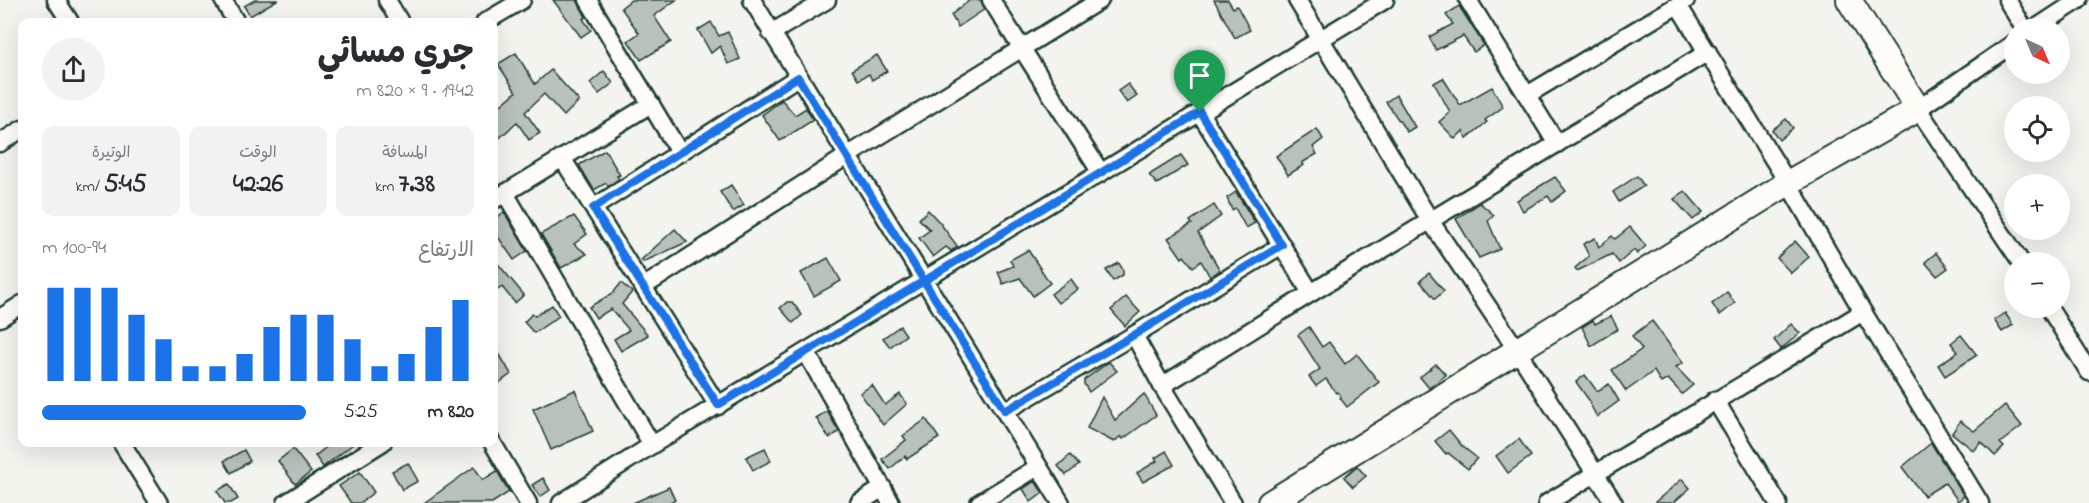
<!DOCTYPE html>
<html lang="ar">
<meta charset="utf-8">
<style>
:root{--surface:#fff;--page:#f2f2f3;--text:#2b2b33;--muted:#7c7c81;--accent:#1a73e8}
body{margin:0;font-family:"Indie Flower","Playpen Sans Arabic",sans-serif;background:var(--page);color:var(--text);direction:rtl;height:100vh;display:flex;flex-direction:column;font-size:22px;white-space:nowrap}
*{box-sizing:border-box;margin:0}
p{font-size:20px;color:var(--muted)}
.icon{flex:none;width:33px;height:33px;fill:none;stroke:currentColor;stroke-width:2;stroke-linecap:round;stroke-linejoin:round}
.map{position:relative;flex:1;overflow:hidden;direction:ltr}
.panel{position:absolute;left:18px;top:18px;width:480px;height:429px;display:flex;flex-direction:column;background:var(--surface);border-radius:12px;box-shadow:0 6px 24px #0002;direction:rtl}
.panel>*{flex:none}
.needle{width:39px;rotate:136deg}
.tools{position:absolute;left:2004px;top:18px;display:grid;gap:12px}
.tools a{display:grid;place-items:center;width:66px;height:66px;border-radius:50%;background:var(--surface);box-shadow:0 6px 24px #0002;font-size:30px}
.pin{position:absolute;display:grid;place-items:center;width:51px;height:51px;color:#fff;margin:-62px -26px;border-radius:50% 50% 50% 0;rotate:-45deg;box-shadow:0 0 6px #0007}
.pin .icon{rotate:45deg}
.round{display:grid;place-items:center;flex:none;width:63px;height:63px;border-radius:32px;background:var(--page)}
.headline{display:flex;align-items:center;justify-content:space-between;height:102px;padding:0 24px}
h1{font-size:33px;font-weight:700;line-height:45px}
.metrics{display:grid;grid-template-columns:repeat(3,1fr);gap:9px;height:102px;padding:6px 24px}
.metrics div{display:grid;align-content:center;border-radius:12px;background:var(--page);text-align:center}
.metrics b{font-size:26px;font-weight:700}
.metrics small{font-size:16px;font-weight:400}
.metrics p{font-size:16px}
.chart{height:168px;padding:12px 24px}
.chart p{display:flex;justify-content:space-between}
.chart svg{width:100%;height:108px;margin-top:6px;stroke:var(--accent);stroke-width:6}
ul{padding:0 24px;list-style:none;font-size:20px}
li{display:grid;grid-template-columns:96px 72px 1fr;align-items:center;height:45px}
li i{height:15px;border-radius:8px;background:var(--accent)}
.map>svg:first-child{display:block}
.building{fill:#b9c1bb;stroke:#1f3d34;stroke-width:1.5}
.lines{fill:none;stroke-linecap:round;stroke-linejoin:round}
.street-casing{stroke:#1f3d34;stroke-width:21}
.secondary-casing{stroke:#1f3d34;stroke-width:28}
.street{stroke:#fdfcf7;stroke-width:16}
.secondary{stroke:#fdfcf7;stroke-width:24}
.route-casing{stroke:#fff;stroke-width:12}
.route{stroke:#1a73e8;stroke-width:8}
</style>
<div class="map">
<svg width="2089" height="503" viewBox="0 0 2089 503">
<rect width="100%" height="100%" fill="#f4f4ef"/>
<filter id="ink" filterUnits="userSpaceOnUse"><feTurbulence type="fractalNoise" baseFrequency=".0167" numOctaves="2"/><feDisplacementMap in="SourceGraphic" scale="12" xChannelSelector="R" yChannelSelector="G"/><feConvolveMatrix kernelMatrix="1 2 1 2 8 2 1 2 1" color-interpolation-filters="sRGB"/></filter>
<g filter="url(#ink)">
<g class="building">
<path d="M255,0H277L250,16L244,6Z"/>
<path d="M553,0H577L586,17L583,19L591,30L581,37Z"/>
<path d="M631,0H676L654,16L671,42L641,60L628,41L639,33L621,8Z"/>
<path d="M970,0H981L985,9L958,27L951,15Z"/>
<path d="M1214,0H1228L1233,8L1237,6L1250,30L1235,38Z"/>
<path d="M1459,6L1484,45L1474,52L1463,36L1436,50L1429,37L1453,24L1446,15Z"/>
<path d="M711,22L719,36L728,32L740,59L728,64L720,46L711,53L698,30Z"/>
<path d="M516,53L535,84L551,70L579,101L564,116L544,94L525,112L540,133L529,140L517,122L494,143V111L516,92L498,64Z"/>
<path d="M877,55L887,71L872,80L869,74L858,80L852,70Z"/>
<path d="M604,71L613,83L599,94L590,83Z"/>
<path d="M1443,78L1460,105L1492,87L1503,107L1485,120L1487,122L1467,138L1463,131L1455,139L1439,122L1450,112L1434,83Z"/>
<path d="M1128,84L1137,96L1127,103L1118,91Z"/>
<path d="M1396,95L1415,127L1407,132L1386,102Z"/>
<path d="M782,100L795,115L806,108L813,120L780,141L762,115Z"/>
<path d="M1786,119L1793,128L1779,140L1772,130Z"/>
<path d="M1317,129L1323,139L1313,147L1317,154L1302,163L1304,165L1288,175L1276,156Z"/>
<path d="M605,150L620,175L617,176L619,179L608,186L606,183L594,190L579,165Z"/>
<path d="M1181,155L1188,165L1157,184L1149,175Z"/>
<path d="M1637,176L1644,186L1619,202L1613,192Z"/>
<path d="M1555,177L1566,191L1552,202L1548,196L1523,211L1517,200Z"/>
<path d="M731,185L744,205L733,212L720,192Z"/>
<path d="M1685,191L1703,212L1693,220L1674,199Z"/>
<path d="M1236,192L1255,223L1246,228L1235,208L1232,210L1227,198Z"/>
<path d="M1480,203L1494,215L1488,221L1500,249L1479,258L1456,219Z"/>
<path d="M1214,205L1221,216L1198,233L1220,270L1210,277L1201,261L1193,267L1184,256L1182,258L1168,238L1192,224L1190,221Z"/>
<path d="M928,210L940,223L958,247L951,251L946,247L933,257L919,238L930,230L919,219Z"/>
<path d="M504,212L527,251L514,260L494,231V220Z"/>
<path d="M574,216L587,234L574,244L587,254L561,268L541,234Z"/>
<path d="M1630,227L1646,246L1637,254L1634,250L1619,263L1612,254L1577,271L1575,268L1589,256L1583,244L1595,238L1599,247L1612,236L1615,239Z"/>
<path d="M675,229L687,242L643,262L641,260Z"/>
<path d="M1795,241L1809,257L1791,273L1777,258Z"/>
<path d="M1028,250L1050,283L1033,296L1020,278L1003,284L998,272L1013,266L1010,260Z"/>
<path d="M1936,253L1948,268L1937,276L1925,262Z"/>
<path d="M828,258L841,281L814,296L801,273Z"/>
<path d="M494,259L524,295L515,303L502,287L494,292Z"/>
<path d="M1119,263L1123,270V275L1113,281L1106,270Z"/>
<path d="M1429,273L1444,291L1435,299L1420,281Z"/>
<path d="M1071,279L1078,289L1058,303L1051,294Z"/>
<path d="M621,283L632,292L622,304L648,335L621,351L614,339L629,330L611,309L596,318L589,307L613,293Z"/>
<path d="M1727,292L1735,303L1720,315L1712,304Z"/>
<path d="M1126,297L1140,312L1125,326L1111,310Z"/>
<path d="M787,302H792L802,315L793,323L780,308Z"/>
<path d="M552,305L559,316L534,333L524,322L532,314L535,316Z"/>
<path d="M2005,313L2013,325L2002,332L1994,320Z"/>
<path d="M1611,316L1618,329L1591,346L1582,327L1593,320L1595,324Z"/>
<path d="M1652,321L1683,363L1676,367L1693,385L1682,394L1668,379L1661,383L1654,371L1626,391L1612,370L1642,349L1632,336Z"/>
<path d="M1791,324L1800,333L1781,349L1774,340Z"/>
<path d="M900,326L906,335L890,347L883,338Z"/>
<path d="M1309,327L1322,347L1329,342L1345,364L1357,354L1379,382L1347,407L1340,398L1341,396L1338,392L1336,393L1326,379L1316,386L1309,377L1320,369L1298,335Z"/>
<path d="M1961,335L1977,355L1945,376L1938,365L1958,352L1951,343Z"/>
<path d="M494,345L511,374L499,383L494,376Z"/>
<path d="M1109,362L1117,371L1089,392L1084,384V380Z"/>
<path d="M1436,364L1446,375L1429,388L1420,377Z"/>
<path d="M1585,375L1597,391L1609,384L1619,401L1597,417L1590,404L1591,403L1576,382Z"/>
<path d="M872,385L885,405L900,394L907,404L883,425L860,393Z"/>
<path d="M575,390L593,431L551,450L533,409Z"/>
<path d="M1144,394L1156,415L1123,439L1121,436L1114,442L1087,428L1102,397L1115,420Z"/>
<path d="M2005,405L2022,426L2000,443L2004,447L1995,456L1981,442L1974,451L1952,433L1960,421L1974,431Z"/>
<path d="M827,411L839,432L829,438L816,418Z"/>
<path d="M926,419L939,438L907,459L905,456L890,469L882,459L906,440L903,436Z"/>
<path d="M1449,430L1462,446L1477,458L1468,469L1448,453L1446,454L1435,441Z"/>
<path d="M1519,439L1531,456L1508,473L1496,456Z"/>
<path d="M333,442H356L323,467L315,456Z"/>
<path d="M1931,443L1964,496L1958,501L1945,483L1924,496L1902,467Z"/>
<path d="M765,448L771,461L753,470L746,457Z"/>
<path d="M293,449L311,472L295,484L278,461Z"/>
<path d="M244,450L250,461L231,473L224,461Z"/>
<path d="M1166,451L1174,465L1143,482L1137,473L1157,461L1155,458Z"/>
<path d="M1070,455L1079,465L1066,475L1058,466Z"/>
<path d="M408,463L418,481L402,490L392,471Z"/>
<path d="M1357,466L1366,476L1353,487L1344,477Z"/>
<path d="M474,467L483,480L497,471L509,492L492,503H424Z"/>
<path d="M360,472L374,492L360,503H351L339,486Z"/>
<path d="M543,478L550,490L540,497L532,485Z"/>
<path d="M1682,479L1690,488L1673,503H1654Z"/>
<path d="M1035,481L1043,493L1031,502L1023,489Z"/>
<path d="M229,484L238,499L231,503H225L217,491Z"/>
<path d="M669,487L675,500L667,503H633Z"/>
</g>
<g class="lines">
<g class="street-casing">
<g id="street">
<path d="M56,0L70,22"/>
<path d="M223,0L236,22"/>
<path d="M387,0L400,22"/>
<path d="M588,0L680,153"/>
<path d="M752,0L1061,503"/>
<path d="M991,0L1101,173"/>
<path d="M1297,0L1431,222L1517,350L1614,503"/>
<path d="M1468,0L1557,144"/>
<path d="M2007,0L2024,28"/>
<path d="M1678,5L1788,183L1863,312L1980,503"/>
<path d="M485,22L522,0"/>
<path d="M2036,28L2079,0"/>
<path d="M771,33L827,0"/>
<path d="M2014,43L1918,109L2021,262"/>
<path d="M1527,95L1686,0"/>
<path d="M1200,113L1311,293"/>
<path d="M0,143L22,129"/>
<path d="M562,158L718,406"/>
<path d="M505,193L652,445"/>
<path d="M494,200L651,104"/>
<path d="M593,208L798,77"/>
<path d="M643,287L847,156L1100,0"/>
<path d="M2049,308L2089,372"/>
<path d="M0,318L22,304"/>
<path d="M1134,335L1162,386L1233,503"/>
<path d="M806,352L891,503"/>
<path d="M1162,386L1311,293L1708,52"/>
<path d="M1715,400L1778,503"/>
<path d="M1005,411L1134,335L1282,245"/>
<path d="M121,442L159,503"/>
<path d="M492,442L528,503"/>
<path d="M286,503L383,442"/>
<path d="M561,503L652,445L1385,0"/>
<path d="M859,503L883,488"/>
<path d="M979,503L1038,467"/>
<path d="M1547,503L1863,312"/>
</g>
</g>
<g class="secondary-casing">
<path id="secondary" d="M1270,503L1788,183L1918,109L1849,0"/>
</g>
<use href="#street" class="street"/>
<use href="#secondary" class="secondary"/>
</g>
</g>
<g class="lines" filter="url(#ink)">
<g class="route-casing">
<path id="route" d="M1200,112L924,281L798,77L593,208L718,405L924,281L1005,411L1134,335L1282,245L1200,112"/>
</g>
<use href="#route" class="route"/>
</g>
</svg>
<div class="tools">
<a><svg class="needle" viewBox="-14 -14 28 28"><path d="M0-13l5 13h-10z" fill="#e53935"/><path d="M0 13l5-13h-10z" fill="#7c7c81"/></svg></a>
<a><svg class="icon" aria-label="locate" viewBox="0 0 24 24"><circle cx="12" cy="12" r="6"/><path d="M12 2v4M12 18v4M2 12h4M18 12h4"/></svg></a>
<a>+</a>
<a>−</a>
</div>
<div class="pin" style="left:1200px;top:112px;background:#1e9e55"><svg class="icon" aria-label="arrive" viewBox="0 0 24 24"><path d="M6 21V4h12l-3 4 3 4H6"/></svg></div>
<section class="panel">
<div class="headline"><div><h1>جري مسائي</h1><p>19:42 · 9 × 820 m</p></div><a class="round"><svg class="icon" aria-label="share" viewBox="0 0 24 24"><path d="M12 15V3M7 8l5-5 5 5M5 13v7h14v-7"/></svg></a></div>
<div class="metrics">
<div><p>المسافة</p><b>7.38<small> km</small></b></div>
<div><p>الوقت</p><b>42:26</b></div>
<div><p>الوتيرة</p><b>5:45<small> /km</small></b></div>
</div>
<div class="chart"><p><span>الارتفاع</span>94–100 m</p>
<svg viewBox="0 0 160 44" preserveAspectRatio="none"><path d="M5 44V6M15 44V6M25 44V6M35 44V17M45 44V27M55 44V38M65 44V38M75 44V33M85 44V22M95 44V17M105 44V17M115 44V27M125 44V38M135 44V33M145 44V22M155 44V11"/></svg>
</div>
<ul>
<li><b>820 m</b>5:25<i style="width:100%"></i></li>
</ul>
</section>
</div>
